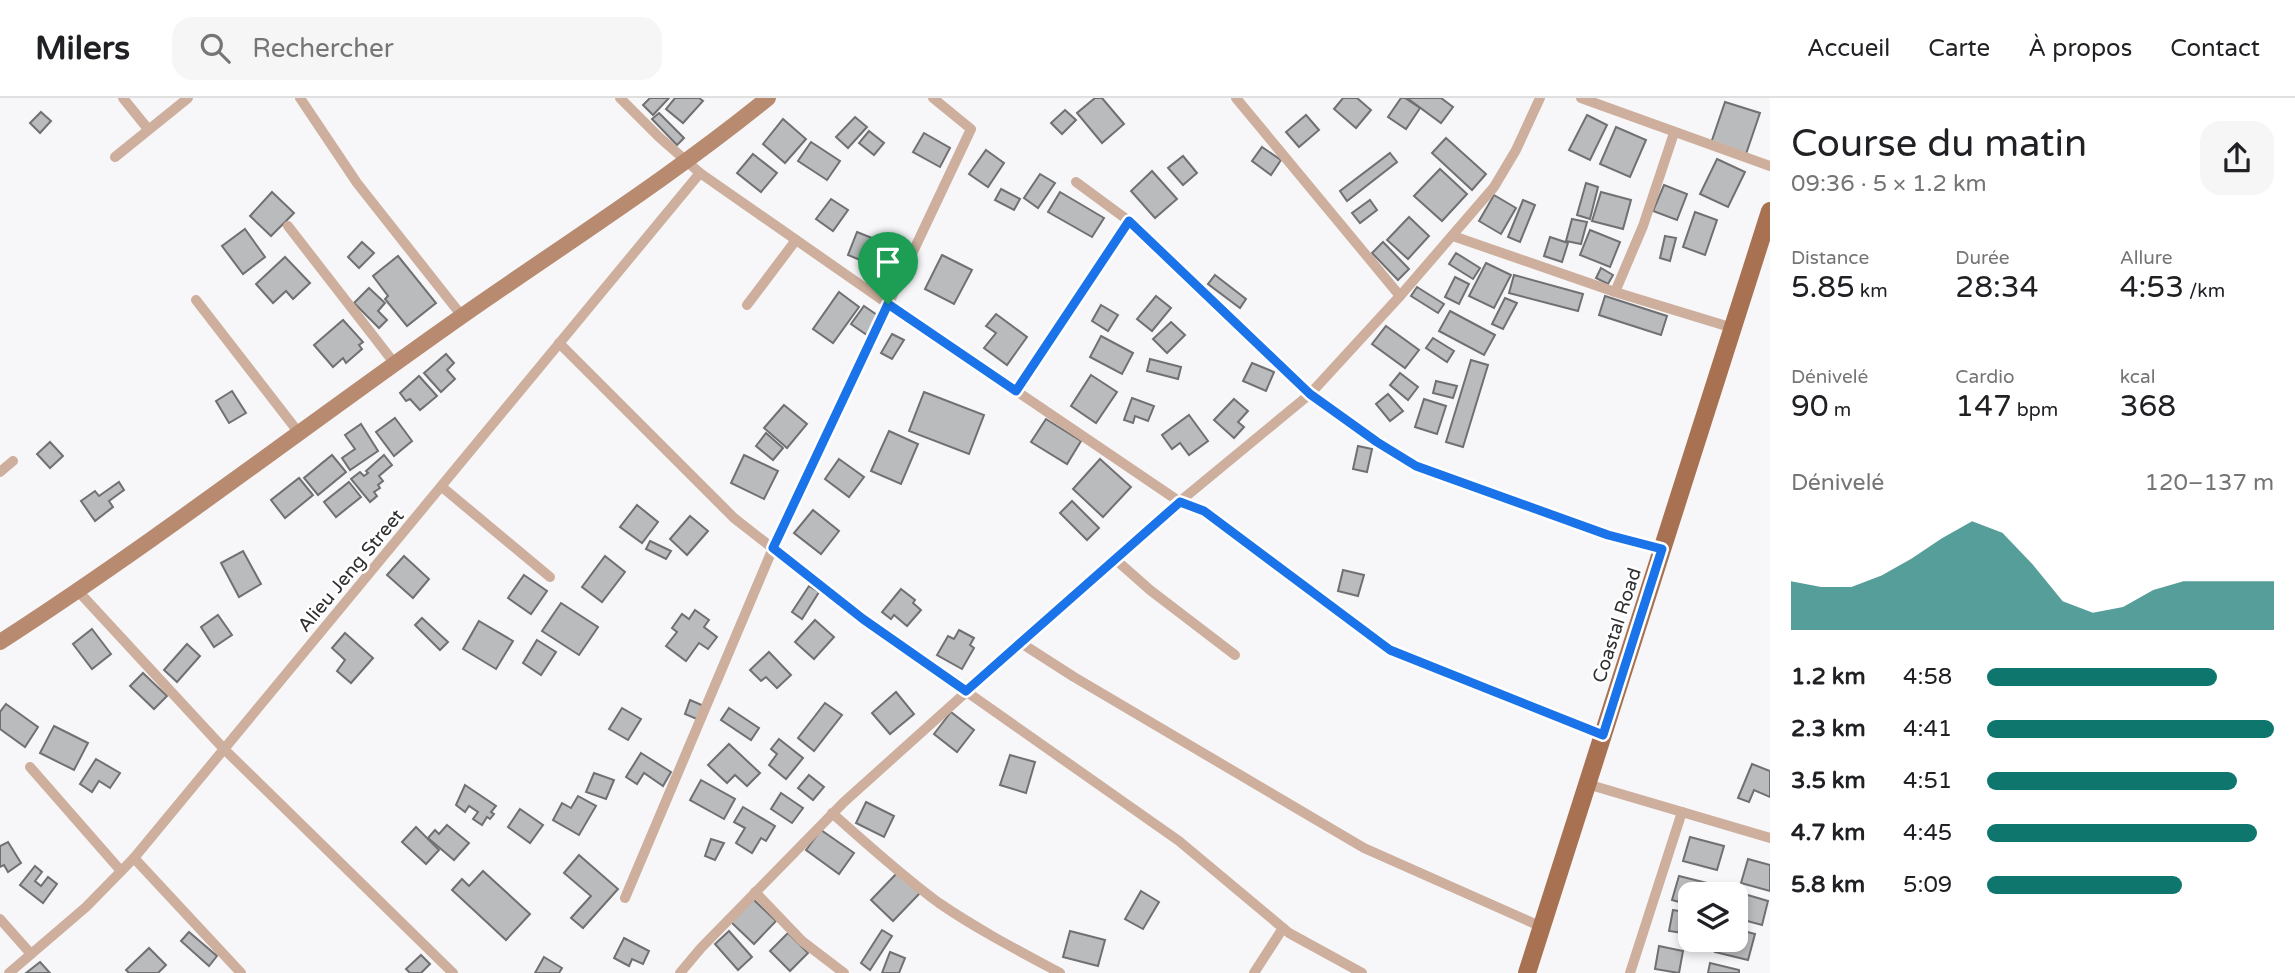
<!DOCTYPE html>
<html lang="fr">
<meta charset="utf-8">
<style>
:root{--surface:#fff;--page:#f6f6f6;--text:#202124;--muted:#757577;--line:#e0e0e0;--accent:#0f766e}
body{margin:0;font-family:"Varela Round",sans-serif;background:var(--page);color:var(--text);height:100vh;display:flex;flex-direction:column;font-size:26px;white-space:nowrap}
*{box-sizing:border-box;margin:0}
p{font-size:23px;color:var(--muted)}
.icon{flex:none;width:38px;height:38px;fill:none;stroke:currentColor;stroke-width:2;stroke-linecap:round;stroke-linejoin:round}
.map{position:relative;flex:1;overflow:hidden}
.drawer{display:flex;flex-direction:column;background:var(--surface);width:525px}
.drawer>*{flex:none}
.controls{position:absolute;left:1678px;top:784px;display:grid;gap:14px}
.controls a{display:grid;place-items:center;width:70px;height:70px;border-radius:14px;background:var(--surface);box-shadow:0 4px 10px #0003;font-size:35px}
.pin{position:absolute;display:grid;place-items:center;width:60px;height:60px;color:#fff;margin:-72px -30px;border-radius:50% 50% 50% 0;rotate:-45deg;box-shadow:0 0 7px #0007}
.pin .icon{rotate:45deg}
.round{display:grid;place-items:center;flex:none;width:74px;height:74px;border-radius:21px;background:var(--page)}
.head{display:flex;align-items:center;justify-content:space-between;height:119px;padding:0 21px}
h1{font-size:38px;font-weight:600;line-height:52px}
.stats{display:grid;grid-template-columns:repeat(3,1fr);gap:10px;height:119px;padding:7px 21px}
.stats div{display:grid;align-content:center}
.stats b{font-size:30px;font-weight:600}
.stats small{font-size:19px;font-weight:400}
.stats p{font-size:19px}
.chart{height:196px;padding:14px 21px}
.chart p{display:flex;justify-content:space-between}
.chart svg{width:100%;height:126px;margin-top:7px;fill:var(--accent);opacity:.7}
ul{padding:0 21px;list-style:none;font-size:23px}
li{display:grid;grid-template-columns:112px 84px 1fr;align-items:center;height:52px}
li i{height:18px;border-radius:9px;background:var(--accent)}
header{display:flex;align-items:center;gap:42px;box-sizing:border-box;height:98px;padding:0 35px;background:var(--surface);border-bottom:2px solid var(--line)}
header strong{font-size:33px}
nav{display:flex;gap:38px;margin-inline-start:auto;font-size:24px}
.search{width:490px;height:63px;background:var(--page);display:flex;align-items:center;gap:18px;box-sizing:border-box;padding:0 24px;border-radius:21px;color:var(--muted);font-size:26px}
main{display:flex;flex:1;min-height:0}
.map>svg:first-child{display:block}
.building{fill:#babbbc;stroke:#707072;stroke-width:2}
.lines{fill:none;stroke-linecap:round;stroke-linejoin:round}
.street{stroke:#ceaf9d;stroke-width:10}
.secondary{stroke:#b88b71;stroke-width:16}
.primary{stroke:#a87151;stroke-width:18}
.route-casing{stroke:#fff;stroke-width:14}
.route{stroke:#1a73e8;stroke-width:9}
.labels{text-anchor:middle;stroke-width:5;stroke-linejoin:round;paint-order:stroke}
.street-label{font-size:19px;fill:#2e2e2f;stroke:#fff}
</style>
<header>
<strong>Milers</strong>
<div class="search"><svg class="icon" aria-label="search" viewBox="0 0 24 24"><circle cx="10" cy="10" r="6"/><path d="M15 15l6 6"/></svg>Rechercher</div>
<nav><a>Accueil</a><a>Carte</a><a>À propos</a><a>Contact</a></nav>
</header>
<main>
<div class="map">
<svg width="1770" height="875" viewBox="0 0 1770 875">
<rect width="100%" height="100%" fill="#f7f7f9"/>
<g class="building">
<path d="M650,0H669L653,17L643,7Z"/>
<path d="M675,0H699L703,3L683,25L666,11Z"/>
<path d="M1095,0H1102L1124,26L1102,45L1077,15Z"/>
<path d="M1343,0H1357L1371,12L1356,30L1334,11Z"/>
<path d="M1401,0H1405L1420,10L1406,31L1388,19Z"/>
<path d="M1407,0H1441L1453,9L1441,25Z"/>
<path d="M1725,4L1760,15L1746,56L1711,45Z"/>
<path d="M1065,12L1076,22L1062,36L1051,25Z"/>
<path d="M41,14L51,23L40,35L30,25Z"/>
<path d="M659,15L684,40L677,47L652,21Z"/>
<path d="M1306,17L1319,32L1299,49L1286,34Z"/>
<path d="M1587,17L1607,27L1590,62L1569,52Z"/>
<path d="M855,19L867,29L848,50L836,39Z"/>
<path d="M783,21L806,41L785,65L763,46Z"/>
<path d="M1616,29L1646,42L1630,79L1600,66Z"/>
<path d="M869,33L884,45L874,57L859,45Z"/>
<path d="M924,35L950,50L940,69L913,54Z"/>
<path d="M1446,40L1486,76L1472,92L1432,55Z"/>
<path d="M811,44L840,63L827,82L798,63Z"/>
<path d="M1262,49L1281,62L1271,77L1252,63Z"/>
<path d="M986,52L1004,65L988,89L969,76Z"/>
<path d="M1390,55L1397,64L1347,103L1340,93Z"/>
<path d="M753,56L777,75L761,94L737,75Z"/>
<path d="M1183,58L1197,75L1183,87L1168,70Z"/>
<path d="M1717,61L1745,74L1728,109L1700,96Z"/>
<path d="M1440,71L1467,96L1442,123L1414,98Z"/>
<path d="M1152,73L1177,101L1155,120L1131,93Z"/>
<path d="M1040,76L1055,85L1038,110L1024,100Z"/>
<path d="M1586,85L1598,89L1590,121L1577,117Z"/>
<path d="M1664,87L1687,96L1677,122L1653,113Z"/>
<path d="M1001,91L1020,101L1014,112L995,102Z"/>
<path d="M272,94L294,115L271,138L250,118Z"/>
<path d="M1060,94L1104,120L1092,139L1048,114Z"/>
<path d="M1601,94L1631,102L1623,131L1592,123Z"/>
<path d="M1494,97L1516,110L1501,136L1479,123Z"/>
<path d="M831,101L848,112L833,133L816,121Z"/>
<path d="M1370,102L1377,112L1360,125L1352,115Z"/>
<path d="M1523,102L1535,107L1520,144L1508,139Z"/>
<path d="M1695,114L1717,122L1705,157L1683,149Z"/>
<path d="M1409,119L1429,138L1408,161L1387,142Z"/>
<path d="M1572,121L1587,124L1581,146L1566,143Z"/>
<path d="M245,131L265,159L243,176L222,148Z"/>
<path d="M1590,132L1620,144L1610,169L1580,157Z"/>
<path d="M857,134L882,144L872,167L848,157Z"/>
<path d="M1665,138L1676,140L1670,163L1660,160Z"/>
<path d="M1550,139L1568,145L1562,164L1544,158Z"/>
<path d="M362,144L374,155L359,170L348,159Z"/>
<path d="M1383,144L1409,171L1398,182L1372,155Z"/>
<path d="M1456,155L1480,170L1473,181L1449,166Z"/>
<path d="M942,157L972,172L954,206L925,191Z"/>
<path d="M398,158L436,205L407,228L385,201L388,198L373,178Z"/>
<path d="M285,159L310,185L293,201L286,193L273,205L256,186Z"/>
<path d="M1486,165L1511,177L1494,210L1469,198Z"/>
<path d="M1601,170L1613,177L1608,186L1596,180Z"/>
<path d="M1215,177L1246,201L1240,210L1208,186Z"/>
<path d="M1514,177L1583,196L1578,213L1509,195Z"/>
<path d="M1455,179L1469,186L1459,206L1445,199Z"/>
<path d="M1417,189L1444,206L1438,215L1411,198Z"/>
<path d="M369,190L385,205L378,213L387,222L379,230L354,205Z"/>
<path d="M839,194L859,209L833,245L813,231Z"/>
<path d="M1156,198L1171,210L1152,233L1137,221Z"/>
<path d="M1605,198L1667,218L1661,237L1599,217Z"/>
<path d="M1505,200L1517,205L1503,231L1492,226Z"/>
<path d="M1101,207L1118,217L1108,233L1092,223Z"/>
<path d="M864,208L880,219L867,237L851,226Z"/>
<path d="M1450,213L1495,237L1484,257L1439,233Z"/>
<path d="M996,216L1027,239L1007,267L984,250L996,235L986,228Z"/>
<path d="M343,222L363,244L359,247L362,251L346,265L343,260L333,269L314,247Z"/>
<path d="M1171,224L1185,237L1167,255L1153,241Z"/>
<path d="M1386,228L1419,252L1405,270L1372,246Z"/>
<path d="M892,236L904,242L892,261L881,255Z"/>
<path d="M1101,238L1133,255L1122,276L1090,259Z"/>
<path d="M1433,240L1454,253L1447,264L1426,250Z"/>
<path d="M446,256L454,265L447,272L455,281L441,294L424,275Z"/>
<path d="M1150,261L1181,269L1178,281L1147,273Z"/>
<path d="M1471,262L1488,267L1463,349L1446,344Z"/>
<path d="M1252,265L1274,274L1266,293L1243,283Z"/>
<path d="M1400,275L1418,289L1408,302L1390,287Z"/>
<path d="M1091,277L1117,294L1096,325L1071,308Z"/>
<path d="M419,278L437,298L420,312L410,301L406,303L400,295Z"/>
<path d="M1436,283L1457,288L1453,300L1433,295Z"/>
<path d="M232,293L246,315L229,325L216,303Z"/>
<path d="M924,294L984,317L969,356L909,333Z"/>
<path d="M1388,296L1403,313L1390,323L1376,306Z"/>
<path d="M1132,300L1154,308L1148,323L1135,318L1133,325L1124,322Z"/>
<path d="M1234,301L1248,313L1238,324L1244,329L1234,340L1214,322Z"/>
<path d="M1424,301L1446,308L1437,336L1415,329Z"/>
<path d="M784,307L807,326L787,350L764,330Z"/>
<path d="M1189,317L1208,343L1189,357L1180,345L1172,351L1162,337Z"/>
<path d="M395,320L412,343L394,358L376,334Z"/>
<path d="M1046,321L1081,343L1067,366L1031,344Z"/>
<path d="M361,326L378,353L350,372L342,360L355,351L345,337Z"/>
<path d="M889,333L918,346L901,386L871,373Z"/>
<path d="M766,335L783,350L773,362L756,348Z"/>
<path d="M50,344L63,358L50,370L37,356Z"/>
<path d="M1358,348L1372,351L1367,374L1353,371Z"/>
<path d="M332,357L346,374L318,397L304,380Z"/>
<path d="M384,357L392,367L379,378L383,383L378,387L380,390L374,394L377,398L370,404L351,381L360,374L364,378L368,375L366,373Z"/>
<path d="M744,357L778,373L764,401L731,385Z"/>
<path d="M839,361L864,379L849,399L825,381Z"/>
<path d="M1100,361L1131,389L1103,419L1073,391Z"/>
<path d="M299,380L313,397L285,420L271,402Z"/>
<path d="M119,384L124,392L109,403L113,409L95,423L81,403L95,393L99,398Z"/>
<path d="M349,384L361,399L336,419L324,404Z"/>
<path d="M1072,403L1099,430L1087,442L1060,415Z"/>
<path d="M637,407L658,424L642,445L620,429Z"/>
<path d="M813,412L839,433L821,456L794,435Z"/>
<path d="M690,418L708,433L687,457L670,441Z"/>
<path d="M650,443L671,453L666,461L646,451Z"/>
<path d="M243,453L261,486L239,499L221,465Z"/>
<path d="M404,458L429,481L413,500L387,477Z"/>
<path d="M605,458L625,474L602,504L582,489Z"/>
<path d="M1343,472L1364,477L1358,498L1338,493Z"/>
<path d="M524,477L547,493L531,516L508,500Z"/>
<path d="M809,488L819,494L802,521L792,514Z"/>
<path d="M901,491L915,502L913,505L921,512L907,528L894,517L891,521L882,514Z"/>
<path d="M561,505L598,529L579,557L542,533Z"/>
<path d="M695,512L709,522L704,529L717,539L708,551L699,545L686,563L666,548L677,534L672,530L682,516L689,521Z"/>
<path d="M218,517L232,537L214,549L201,529Z"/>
<path d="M422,520L448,544L440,552L415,527Z"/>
<path d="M815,522L834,539L814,561L795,544Z"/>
<path d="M479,523L513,543L496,571L463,551Z"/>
<path d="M92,531L111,556L92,571L73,546Z"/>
<path d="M959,532L974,540L970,547L974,550L962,571L937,557L948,538L954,541Z"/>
<path d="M345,535L373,560L351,585L337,573L345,562L332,550Z"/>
<path d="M537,542L556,554L541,577L523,565Z"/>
<path d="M187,546L200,558L177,584L164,572Z"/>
<path d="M769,554L791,577L777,590L766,579L761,583L750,572Z"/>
<path d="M143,575L167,598L154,611L130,588Z"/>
<path d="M896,594L914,616L890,636L872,615Z"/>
<path d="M690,602L704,608L699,622L685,616Z"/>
<path d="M825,605L842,617L814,653L798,640Z"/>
<path d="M6,606L38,629L25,649L0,631V614Z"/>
<path d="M622,610L641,621L628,642L609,631Z"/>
<path d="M729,610L759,630L751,642L721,622Z"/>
<path d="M951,614L974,632L957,654L934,636Z"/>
<path d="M54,628L88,645L74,672L40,655Z"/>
<path d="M779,641L803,660L786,681L769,667L777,656L771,651Z"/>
<path d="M729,646L760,675L747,688L735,677L727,685L708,667Z"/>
<path d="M641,655L671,674L663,688L644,675L637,686L626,679Z"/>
<path d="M1010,657L1035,664L1026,695L1000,687Z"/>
<path d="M96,661L120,675L110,690L99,683L92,694L80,686Z"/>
<path d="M1752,666L1770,673V699L1754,692L1749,704L1738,700Z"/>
<path d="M594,675L614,682L606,701L586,694Z"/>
<path d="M809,677L824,689L813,702L798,690Z"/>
<path d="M701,682L735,701L724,721L690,702Z"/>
<path d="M465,687L496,708L491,714L494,716L490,721L487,719L482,727L473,721L478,714L469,708L465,714L456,707Z"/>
<path d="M781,695L803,710L792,725L771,711Z"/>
<path d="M578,698L596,708L579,737L553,722L562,705L571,710Z"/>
<path d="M866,704L894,718L884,739L856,725Z"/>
<path d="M743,709L775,728L766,743L761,740L752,755L736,745L745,730L734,724Z"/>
<path d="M520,711L543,727L530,745L508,729Z"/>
<path d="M447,727L469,745L454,762L428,740L435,732L439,736Z"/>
<path d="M416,729L439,752L426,766L402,744Z"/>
<path d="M821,732L854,755L839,776L806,752Z"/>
<path d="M1690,739L1724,748L1717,772L1683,763Z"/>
<path d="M711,741L724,745L715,762L705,758Z"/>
<path d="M8,744L21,765L8,774L4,767L0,769V748Z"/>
<path d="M579,757L618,791L583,830L571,820L591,798L564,775Z"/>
<path d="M1748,761L1770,767V793L1741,785Z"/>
<path d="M35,768L42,774L35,783L41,788L48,779L57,786L43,805L20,787Z"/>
<path d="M483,773L530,816L506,842L452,792L462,781L469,788Z"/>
<path d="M898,774L920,795L893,823L871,802Z"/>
<path d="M1679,778L1711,786L1708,796H1690V807L1672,802Z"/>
<path d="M1141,793L1159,804L1143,831L1125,821Z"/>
<path d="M1734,793L1768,803L1762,827L1736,820Z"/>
<path d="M753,801L776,823L754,846L731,824Z"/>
<path d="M1673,812L1690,815V836L1669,833Z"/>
<path d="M1736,831L1755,836L1748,862L1715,854L1718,842H1736Z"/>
<path d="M882,832L892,838L870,872L861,865Z"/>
<path d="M729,833L752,859L738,872L715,846Z"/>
<path d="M1070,833L1105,842L1098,868L1063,859Z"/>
<path d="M189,834L217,858L209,868L181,843Z"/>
<path d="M788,835L808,855L790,873L770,853Z"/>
<path d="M624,840L649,853L643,866L632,861L629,868L614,860Z"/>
<path d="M1659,848L1683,853L1679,875L1655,871Z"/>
<path d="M149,850L166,867L158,875H129L126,872Z"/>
<path d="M890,854L905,860L899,875H882Z"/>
<path d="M421,857L430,866L421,875H410L406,871Z"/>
<path d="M544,859L562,870L559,875H535Z"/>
<path d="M40,864L50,875H26Z"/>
<path d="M1710,865L1739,872V875H1708Z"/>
</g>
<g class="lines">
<g class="street">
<path d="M123,0L148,31"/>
<path d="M300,0L357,85L462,218"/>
<path d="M620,0L659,39L700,75L888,206L1180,404L1204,413L1390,552L1603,637"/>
<path d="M1236,0L1400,198"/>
<path d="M1581,0L1770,68"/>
<path d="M115,59L188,0"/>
<path d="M1076,84L1129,123L1310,296L1377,344L1416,367L1608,437L1662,451"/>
<path d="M288,128L395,266"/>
<path d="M1453,138L1615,194L1733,230"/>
<path d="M1615,194L1643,128L1674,35"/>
<path d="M196,202L299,335"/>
<path d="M747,207L796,142"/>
<path d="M559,245L734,420L863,521L1179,743L1289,835L1362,875"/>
<path d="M1016,293L1129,123"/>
<path d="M0,374L13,363"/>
<path d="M442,389L550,479"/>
<path d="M1115,461L1150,492L1235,557"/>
<path d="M78,493L224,651L453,875"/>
<path d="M1021,545L1074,579L1364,750L1542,829"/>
<path d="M30,669L121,773"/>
<path d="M1587,686L1770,740"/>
<path d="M832,715C867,746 902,778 939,805C977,831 1019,853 1060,875"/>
<path d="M134,760L241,875"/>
<path d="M755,794L802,843L844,875"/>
<path d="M625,800L773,450L971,31L933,0"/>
<path d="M0,821L31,856"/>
<path d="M9,875L86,809L134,760L700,75"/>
<path d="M680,875L701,850L844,704L1161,419L1310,296L1400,198L1494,89L1516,52L1540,0"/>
<path d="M1254,875L1283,830"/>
<path d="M1630,875L1682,714"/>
</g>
<path class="secondary" d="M0,544C158,442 308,326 462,218C565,146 671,79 768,0"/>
<path class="primary" d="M1527,875L1770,113"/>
</g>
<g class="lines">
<g class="route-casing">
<path id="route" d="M1129,123L1310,296L1377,344L1416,368L1608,437L1662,451L1603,637L1390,552L1204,413L1180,404L966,593L863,521L773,450L888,206L1016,293Z"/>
</g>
<use href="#route" class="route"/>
</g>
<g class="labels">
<g class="street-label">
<text transform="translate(350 472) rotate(-50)" y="7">Alieu Jeng Street</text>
<text transform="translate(1616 527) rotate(-72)" y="7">Coastal Road</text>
</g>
</g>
</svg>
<div class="controls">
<a><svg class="icon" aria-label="layers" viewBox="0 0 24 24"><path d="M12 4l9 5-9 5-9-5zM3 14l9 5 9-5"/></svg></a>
</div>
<div class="pin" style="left:888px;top:206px;background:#1e9e55"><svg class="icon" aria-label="arrive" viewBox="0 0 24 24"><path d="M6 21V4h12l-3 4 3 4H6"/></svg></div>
</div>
<section class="drawer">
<div class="head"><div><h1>Course du matin</h1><p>09:36 · 5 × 1.2 km</p></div><a class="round"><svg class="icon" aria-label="share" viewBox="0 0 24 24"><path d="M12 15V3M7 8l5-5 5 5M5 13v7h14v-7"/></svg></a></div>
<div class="stats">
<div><p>Distance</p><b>5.85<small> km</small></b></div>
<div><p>Durée</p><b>28:34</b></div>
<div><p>Allure</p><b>4:53<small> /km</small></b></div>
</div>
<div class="stats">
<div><p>Dénivelé</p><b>90<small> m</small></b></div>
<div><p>Cardio</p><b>147<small> bpm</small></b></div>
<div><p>kcal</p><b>368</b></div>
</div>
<div class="chart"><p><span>Dénivelé</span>120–137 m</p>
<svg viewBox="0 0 160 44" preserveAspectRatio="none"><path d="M0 44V27L10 29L20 29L30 25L40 19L50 12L60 6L70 10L80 21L90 34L100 38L110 36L120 30L130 27L140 27L150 27L160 27V44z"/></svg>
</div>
<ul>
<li><b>1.2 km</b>4:58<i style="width:80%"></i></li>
<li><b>2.3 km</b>4:41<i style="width:100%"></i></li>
<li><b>3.5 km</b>4:51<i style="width:87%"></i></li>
<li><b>4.7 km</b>4:45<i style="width:94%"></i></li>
<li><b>5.8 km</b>5:09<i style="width:68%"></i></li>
</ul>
</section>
</main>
